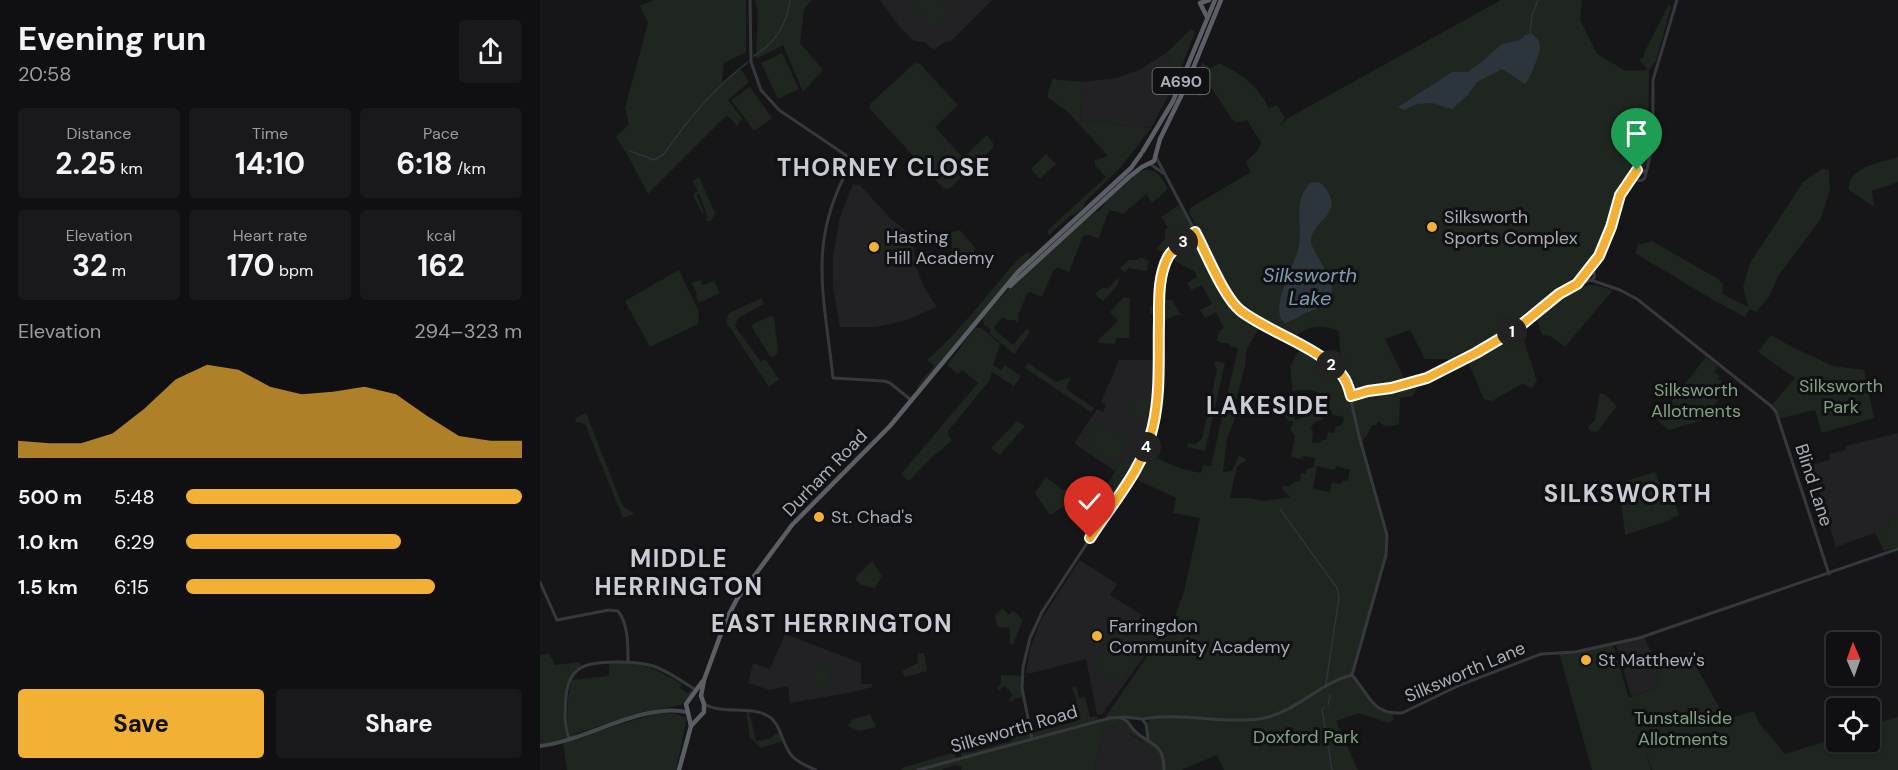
<!DOCTYPE html>
<meta charset="utf-8">
<style>
:root{--surface:#101012;--page:#19191b;--text:#f1f3f6;--muted:#9c9d9f;--line:#303032;--accent:#f2b134}
body{margin:0;font-family:"DM Sans",sans-serif;background:var(--page);color:var(--text);height:100vh;display:flex;flex-direction:column;font-size:22px;white-space:nowrap}
*{box-sizing:border-box;margin:0}
p{font-size:20px;color:var(--muted)}
.icon{flex:none;width:33px;height:33px;fill:none;stroke:currentColor;stroke-width:2;stroke-linecap:round;stroke-linejoin:round}
.map{position:relative;flex:1;overflow:hidden}
.sheet{display:flex;flex-direction:column;background:var(--surface);width:540px}
.sheet>*{flex:none}
.needle{width:39px;rotate:358deg}
.fabs{position:absolute;left:1286px;top:632px;display:grid;gap:12px}
.fabs a{display:grid;place-items:center;width:54px;height:54px;border-radius:6px;background:var(--surface);box-shadow:0 2px 4px #0004,0 0 0 2px var(--line);font-size:30px}
.pin{position:absolute;display:grid;place-items:center;width:51px;height:51px;color:#fff;margin:-62px -26px;border-radius:50% 50% 50% 0;rotate:-45deg;box-shadow:0 0 6px #0007}
.pin .icon{rotate:45deg}
.km{position:absolute;width:30px;height:30px;margin:-15px;border-radius:50%;background:#222;color:#fff;font-size:16px;line-height:30px;text-align:center}
.round{display:grid;place-items:center;flex:none;width:63px;height:63px;border-radius:6px;background:var(--page)}
.headline{display:flex;align-items:center;justify-content:space-between;height:102px;padding:0 18px}
h1{font-size:33px;font-weight:700;line-height:45px}
.metrics{display:grid;grid-template-columns:repeat(3,1fr);gap:9px;height:102px;padding:6px 18px}
.metrics div{display:grid;align-content:center;border-radius:6px;background:var(--page);text-align:center}
.metrics b{font-size:30px;font-weight:700}
.metrics small{font-size:16px;font-weight:400}
.metrics p{font-size:16px}
.chart{height:168px;padding:12px 18px}
.chart p{display:flex;justify-content:space-between}
.chart svg{width:100%;height:108px;margin-top:6px;fill:var(--accent);opacity:.7}
.primary-button{display:flex;gap:12px;margin-top:auto;padding:12px 18px}
.primary-button a{flex:1;height:69px;border-radius:6px;background:var(--accent);color:#111;font-size:24px;font-weight:700;line-height:69px;text-align:center}
.primary-button a+a{background:var(--page);color:var(--text)}
ul{padding:0 18px;list-style:none;font-size:20px}
li{display:grid;grid-template-columns:96px 72px 1fr;align-items:center;height:45px}
li i{height:15px;border-radius:8px;background:var(--accent)}
main{display:flex;flex:1;min-height:0}
.map>svg:first-child{display:block}
.built{fill:#222225}
.green{fill:#1e261f;fill-rule:evenodd}
.water{fill:#2c353c}
.lines{fill:none;stroke-linecap:round;stroke-linejoin:round}
.stream{stroke:#2c353c;stroke-width:1.5}
.tertiary{stroke:#37383d;stroke-width:3}
.secondary{stroke:#45474d;stroke-width:4}
.trunk{stroke:#5b5e65;stroke-width:4.5}
.route-casing{stroke:#fff;stroke-width:12}
.route{stroke:#f2b134;stroke-width:8}
.poi-dot{fill:#f2b134;stroke:#111113;stroke-width:2}
.labels{text-anchor:middle;stroke-width:6;stroke-linejoin:round;paint-order:stroke}
.shield{fill:#111113;stroke:#7b7e86;stroke-width:1.5}
.shield-label{font-size:16px;font-weight:bold;fill:#a8adb8}
.poi-label{font-size:18px;fill:#a8adb8;stroke:#111113;text-anchor:start}
.park-label{font-size:18px;fill:#7fa381;stroke:#111113}
.street-label{font-size:18px;fill:#a8adb8;stroke:#111113}
.water-label{font-size:20px;font-style:italic;fill:#7f9bb3;stroke:#111113}
.district-label{font-size:24px;font-weight:bold;letter-spacing:1.5px;fill:#c9ccd4;stroke:#111113}
</style>
<main>
<section class="sheet">
<div class="headline"><div><h1>Evening run</h1><p>20:58</p></div><a class="round"><svg class="icon" aria-label="share" viewBox="0 0 24 24"><path d="M12 15V3M7 8l5-5 5 5M5 13v7h14v-7"/></svg></a></div>
<div class="metrics">
<div><p>Distance</p><b>2.25<small> km</small></b></div>
<div><p>Time</p><b>14:10</b></div>
<div><p>Pace</p><b>6:18<small> /km</small></b></div>
</div>
<div class="metrics">
<div><p>Elevation</p><b>32<small> m</small></b></div>
<div><p>Heart rate</p><b>170<small> bpm</small></b></div>
<div><p>kcal</p><b>162</b></div>
</div>
<div class="chart"><p><span>Elevation</span>294–323 m</p>
<svg viewBox="0 0 160 44" preserveAspectRatio="none"><path d="M0 44V37L10 38L20 38L30 34L40 24L50 12L60 6L70 8L80 15L90 18L100 17L110 15L120 18L130 27L140 35L150 37L160 37V44z"/></svg>
</div>
<ul>
<li><b>500 m</b>5:48<i style="width:100%"></i></li>
<li><b>1.0 km</b>6:29<i style="width:64%"></i></li>
<li><b>1.5 km</b>6:15<i style="width:74%"></i></li>
</ul>
<div class="primary-button"><a>Save</a><a>Share</a></div>
</section>
<div class="map">
<svg width="1358" height="770" viewBox="0 0 1358 770">
<rect width="100%" height="100%" fill="#161618"/>
<g class="built">
<path d="M340,0H452L411,41L404,43L395,49L391,48L385,42L374,41L359,26Z"/>
<path d="M626,53L632,60L631,74L636,81L611,128L540,121L542,82L577,78L601,69Z"/>
<path d="M313,184L320,185L350,218L372,236L376,267L384,287L397,307L364,321L336,327H300L293,287V256L300,217Z"/>
<path d="M579,360H613L615,364L614,390L609,427L600,451L594,461L585,455L575,471L535,444V442L557,409L563,412L566,405L561,402Z"/>
<path d="M1358,433V517L1348,520L1350,527L1296,547L1288,520L1289,512L1285,508L1270,465L1290,460L1289,454L1306,450V446Z"/>
<path d="M540,560L577,584L570,595L621,627L622,632L566,709L562,714L557,715L546,659L492,673H486L490,649L501,620Z"/>
<path d="M245,634L321,663V684H332V687L313,692L250,703L248,686L230,690L208,683L213,663L230,669Z"/>
<path d="M1103,636L1112,653L1122,686L1093,696L1090,693L1076,644Z"/>
<path d="M566,726L582,729L609,746L616,754L619,763V770H554L563,731Z"/>
</g>
<g class="green">
<path d="M114,0H206V52L184,63L182,82L201,69L209,82L188,100L202,118L197,126L187,115L108,194L87,154L76,137L89,124L85,108L108,23L100,6Z"/>
<path d="M215,0H272L264,9L260,43L283,70L263,92L243,45L216,59L218,12Z"/>
<path d="M368,0H401L411,13L393,29Z"/>
<path d="M961,0H1042L1040,20L1057,54L1086,71L1108,70L1099,60L1104,57V53L1129,4L1131,7L1116,61L1109,70L1108,164L1080,182L1059,256L980,323L943,350L913,365L907,359H885L870,330L845,339L864,378L829,390L851,388L881,379L873,396L860,398L859,425L844,426L839,421L836,425H832L827,435L821,443L847,535L846,555L812,675L835,706L852,714L854,720L849,723L819,713L796,721L818,770H684L677,755L641,770H619C620,747 587,728 567,726L563,731L554,770H421L422,767L415,765L401,770H362V768L411,753L416,755L417,760L421,759V733L427,753L472,741V738L537,721L534,706L537,700L532,688L536,686L539,698L545,697L550,717L557,716L558,720L564,719L635,616L644,592L660,518L633,513L636,498L591,477L604,453L642,469L661,473L663,465L671,466L698,348L690,346L688,343H681L677,340L679,331L684,328L676,312L665,318L660,310L672,304L662,285L651,290L647,283L657,277L655,272L632,259L654,237L685,295L700,314L720,326L707,349L705,366L694,408L696,416L687,439L683,472L692,471L699,455L707,460L697,466L690,498H710L723,501L750,497L743,490L742,486H750L755,481L759,482L761,473L766,474L767,469L774,467L775,458L763,456L762,459L751,457L755,436L750,430L754,421H748L744,416L748,413L755,412V420C762,419 768,414 770,407L774,408L775,405L784,407C785,388 767,389 753,391L750,366L761,346L783,359L802,373L799,331C776,323 770,327 749,339L700,305L699,301L691,293L649,212L650,208L711,172L706,162L717,151L721,143L707,120L702,122H694L670,86L660,98L653,89L662,63L671,68L679,63C701,73 718,86 729,108L737,105L745,118L740,126L748,118ZM785,408L791,411L793,415L804,417L802,425L796,427L794,433L788,432L786,440H782L779,443L772,442L773,433L771,427L775,422L782,420ZM777,466L795,470L796,466L810,470L808,481L803,480L801,484L792,483L790,492L773,489ZM585,717L612,718L606,724L607,738L594,730Z"/>
<path d="M651,29L655,32L636,81L631,74L632,60L626,53Z"/>
<path d="M242,53L259,89L238,99L221,63Z"/>
<path d="M375,63L380,64L418,105L395,127L423,158L447,135L453,143V148L409,189L403,188L329,108L330,104Z"/>
<path d="M512,79L542,82L540,121L611,128L581,167L545,202L543,208L534,215H531L509,235L507,231L566,177L555,165V160L568,156L528,112L507,97Z"/>
<path d="M210,87L232,118L214,131L191,100Z"/>
<path d="M506,154L516,164L501,178L498,177L492,171V168Z"/>
<path d="M1358,157V182L1332,191L1334,207L1309,190C1307,166 1341,163 1358,157Z"/>
<path d="M1283,168L1289,171L1290,190L1280,220L1238,276L1229,297L1216,312L1210,309L1205,317L1175,301L1095,253L1099,243L1102,244L1112,241L1178,279L1183,285L1182,294L1208,307L1203,287L1210,263L1263,182Z"/>
<path d="M605,170C619,170 622,178 628,189L612,203L606,194L583,214L575,211H569L558,239L549,235L543,236L529,272L519,268L514,269L502,297L490,292L487,293L478,316L479,323L474,320H467L463,317L454,327L455,330L473,345L487,328L488,329L490,333L474,354L449,333L451,330L444,324L443,318L471,286L549,216C558,213 562,208 567,200C572,191 594,172 605,170Z"/>
<path d="M159,177L175,213L171,221H167L165,218L171,219L168,218L159,194L157,196L164,212L162,213L153,195L157,191L159,194L153,181Z"/>
<path d="M640,204L655,232L629,256L624,254L618,277L616,307H619L620,300H632L641,315L634,316L619,323V314H610V307L614,306V290L617,285C614,273 618,264 624,253L616,249L625,239V230L628,227L621,217Z"/>
<path d="M348,224L369,253L352,265L332,235Z"/>
<path d="M420,230L435,248L434,252L421,267H417L413,255L411,232Z"/>
<path d="M489,252L491,254L485,263L379,389L377,386L394,366L387,360C422,330 449,291 480,257Z"/>
<path d="M600,257L609,261L607,271L589,268L580,276L577,286L563,301L555,294L563,287L567,289L584,272L580,268L589,260H598Z"/>
<path d="M139,270L159,312L158,324L110,347L85,301Z"/>
<path d="M160,280L163,285L174,281L180,293L158,303L156,291L151,283Z"/>
<path d="M1054,285L1073,290L1025,347L1010,336L1002,335L996,317C1013,301 1029,285 1054,285Z"/>
<path d="M584,297L590,299L589,338H576L575,344L559,343V339L578,321L570,312Z"/>
<path d="M222,298L224,304L198,318L195,326L221,362L225,359L239,379L229,387L186,322L189,313Z"/>
<path d="M231,316L234,317L238,351L236,355L232,357L229,355L212,327L213,324Z"/>
<path d="M435,328H442L460,344L453,365L461,370L465,365L481,376L474,386L452,372L449,381L408,431V435L412,440L389,460L369,481L361,474L438,383L422,370L418,374L407,365Z"/>
<path d="M982,334L997,381L992,388L982,384L952,401L944,399L928,362Z"/>
<path d="M1231,335L1250,346L1293,366L1324,370L1334,418L1282,433L1275,410L1238,419L1231,406L1255,378L1218,352Z"/>
<path d="M1166,357L1178,367L1174,372L1180,376L1178,379L1187,386L1166,419L1129,430L1117,420Z"/>
<path d="M676,361L685,363L665,451L647,447L648,443L654,444L662,439L677,370L674,364Z"/>
<path d="M488,363L516,382L531,377L526,389L554,408L551,412L485,368Z"/>
<path d="M1061,393L1065,394L1077,406L1057,432L1050,431L1048,427L1055,420L1059,396Z"/>
<path d="M597,397L610,401L607,422L589,412Z"/>
<path d="M46,413L81,502L85,508L95,514L83,518L45,424L36,422L35,418Z"/>
<path d="M477,421L485,426L460,455L451,448Z"/>
<path d="M556,422L588,442L574,464L542,443Z"/>
<path d="M585,455L594,461L566,508L556,502L551,510L546,496L534,500L510,515L495,493L506,477L523,490L535,485L547,496L564,490Z"/>
<path d="M1115,472L1126,501L1134,500L1139,515L1131,518V520L1085,535L1079,483Z"/>
<path d="M1358,517V547L1344,551L1335,532L1350,527L1348,520Z"/>
<path d="M332,561L342,576L335,588L321,585L315,578Z"/>
<path d="M462,608L469,615L473,611L483,620L473,644H470V628L457,627L455,616Z"/>
<path d="M597,614L619,629L611,642L588,627Z"/>
<path d="M579,627L606,645L580,683L554,665Z"/>
<path d="M1073,645L1089,698L1121,686L1117,669L1142,661L1140,656L1150,652L1156,666L1186,719L1214,711L1219,723L1245,754L1296,738V741H1329V725L1358,717V770H1112L1106,752L1111,770H1052L1020,656L1016,653Z"/>
<path d="M9,653L15,665L39,662L41,667C24,687 24,703 27,728L28,698L32,680L69,676V664C100,660 115,668 142,684L140,688L148,693L151,689L153,692L141,705L103,712L35,734V736L0,745V655Z"/>
<path d="M378,653H384L387,671L365,677L362,671L378,663Z"/>
<path d="M285,664L291,685L277,689L271,668Z"/>
<path d="M461,675L483,676V697L475,698L472,702L468,700L473,695L465,686L459,690L457,688L461,683Z"/>
<path d="M206,711H209L216,741L229,739L239,732L243,741L221,748L210,738Z"/>
<path d="M133,713L147,718L136,770H27L23,743L26,741L114,714Z"/>
<path d="M330,714L336,727L320,731L307,726L312,720Z"/>
</g>
<g class="water">
<path d="M992,34L998,39C999,41 1000,46 1000,49C999,55 989,81 985,84L962,69L937,82L927,96L912,109L892,103L877,104L864,110L858,107L912,72H927L939,64L962,44L980,40L985,35Z"/>
<path d="M778,182C783,184 785,187 788,192C802,216 769,222 771,243C783,273 814,294 766,313C758,316 753,321 745,323C727,310 756,264 759,245C762,224 753,201 770,183Z"/>
</g>
<g class="lines">
<g class="stream">
<path d="M990,34L992,15L998,0"/>
<path d="M214,56C235,43 247,25 250,0"/>
<path d="M90,151L114,160L124,154C148,119 174,88 208,62"/>
<path d="M740,509L797,588L799,597L786,684"/>
<path d="M788,705L790,695"/>
<path d="M785,707L782,709L792,770"/>
</g>
<g class="tertiary">
<path d="M210,0L211,62L221,90L239,110L313,160C266,240 284,292 293,378L344,381L350,383L371,400"/>
<path d="M616,157L688,294L702,311L784,359L802,374L807,383L819,436L847,535L846,555L812,675C829,694 832,715 862,713L920,685L1001,654L1035,652L1099,638L1358,549"/>
<path d="M609,163L623,173"/>
<circle cx="1100" cy="175" r="5.5"/>
<path d="M1106,173L1113,145V80L1137,0"/>
<circle cx="1049" cy="275" r="5.5"/>
<path d="M1047,271L1055,262L1068,237L1080,195L1085,186L1094,176"/>
<path d="M1051,280L1080,290L1097,299L1231,406L1236,412L1289,574"/>
<path d="M811,396C830,390 850,389 869,383C893,376 915,365 937,353C951,345 967,336 980,326C1001,310 1021,285 1048,281"/>
<path d="M0,582L17,620L69,610L78,611C88,623 88,645 88,661"/>
<path d="M164,704C183,715 210,705 228,716C241,723 242,745 252,756C258,763 267,766 276,770"/>
<path d="M581,718C589,720 589,725 594,730C609,746 624,741 624,770"/>
<path d="M603,719C641,712 681,724 719,719C754,714 779,683 812,675"/>
<path d="M29,738C24,725 25,712 26,697C27,687 30,675 39,669C53,659 100,661 116,667C129,672 143,682 156,690"/>
<path d="M492,739L482,688L483,667L490,638L502,612L583,488L604,453L611,434L615,411L620,299L623,270L632,252L655,232"/>
<path d="M378,770L570,718L585,717L602,719L606,724L608,739"/>
</g>
<path class="secondary" d="M0,746C45,741 103,702 147,712"/>
<g class="trunk">
<path d="M667,17L660,3L669,0"/>
<path d="M603,151L633,101L675,0"/>
<path d="M470,286L589,177L602,167L614,161L620,139L645,88L681,0"/>
<path d="M151,726L164,712V704L161,696L164,680L186,620L197,599L252,525L350,426L478,272L591,168L601,154"/>
<path d="M139,770L151,726L146,704L162,682"/>
</g>
</g>
<g class="lines">
<g class="route-casing">
<path id="route" d="M550,538C573,502 604,468 613,426C621,392 618,355 619,320C619,300 618,276 628,257C634,247 646,240 655,232C666,252 684,298 701,311C730,333 779,347 802,375C807,381 809,388 811,396L828,391L851,388L887,378L936,353L975,330L1019,294L1037,284L1059,256L1071,227L1080,195L1097,170"/>
</g>
<use href="#route" class="route"/>
</g>
<g class="poi-dot">
<circle cx="892" cy="227" r="6"/>
<circle cx="334" cy="247" r="6"/>
<circle cx="279" cy="517" r="6"/>
<circle cx="557" cy="636" r="6"/>
<circle cx="1046" cy="660" r="6"/>
</g>
<g class="labels">
<rect class="shield" x="612.5" y="68" width="57" height="26" rx="4.5"/>
<g class="shield-label">
<text x="641" y="87">A690</text>
</g>
<g class="poi-label">
<text x="904" y="223">Silksworth<tspan x="904" dy="21">Sports Complex</tspan></text>
<text x="346" y="243">Hasting<tspan x="346" dy="21">Hill Academy</tspan></text>
<text x="291" y="523">St. Chad's</text>
<text x="569" y="632">Farringdon<tspan x="569" dy="21">Community Academy</tspan></text>
<text x="1058" y="666">St Matthew's</text>
</g>
<g class="park-label">
<text x="1301" y="392">Silksworth<tspan x="1301" dy="21">Park</tspan></text>
<text x="1156" y="396">Silksworth<tspan x="1156" dy="21">Allotments</tspan></text>
<text x="1143" y="724">Tunstallside<tspan x="1143" dy="21">Allotments</tspan></text>
<text x="766" y="743">Doxford Park</text>
</g>
<g class="street-label">
<text transform="translate(285 473) rotate(-46)" y="6">Durham Road</text>
<text transform="translate(1274 485) rotate(72)" y="6">Blind Lane</text>
<text transform="translate(925 672) rotate(-23)" y="6">Silksworth Lane</text>
<text transform="translate(474 729) rotate(-16)" y="6">Silksworth Road</text>
</g>
<g class="water-label">
<text x="770" y="282">Silksworth<tspan x="770" dy="23">Lake</tspan></text>
</g>
<g class="district-label">
<text x="344" y="176">THORNEY CLOSE</text>
<text x="728" y="414">LAKESIDE</text>
<text x="1088" y="502">SILKSWORTH</text>
<text x="139" y="567">MIDDLE<tspan x="139" dy="28">HERRINGTON</tspan></text>
<text x="292" y="632">EAST HERRINGTON</text>
</g>
</g>
</svg>
<div class="fabs">
<a><svg class="needle" viewBox="-14 -14 28 28"><path d="M0-13l5 13h-10z" fill="#e53935"/><path d="M0 13l5-13h-10z" fill="#9c9d9f"/></svg></a>
<a><svg class="icon" aria-label="locate" viewBox="0 0 24 24"><circle cx="12" cy="12" r="6"/><path d="M12 2v4M12 18v4M2 12h4M18 12h4"/></svg></a>
</div>
<div class="pin" style="left:1097px;top:170px;background:#1e9e55"><svg class="icon" aria-label="arrive" viewBox="0 0 24 24"><path d="M6 21V4h12l-3 4 3 4H6"/></svg></div>
<div class="pin" style="left:550px;top:538px;background:#d93025"><svg class="icon" aria-label="check" viewBox="0 0 24 24"><path d="M5 12l5 5 9-10"/></svg></div>
<b class="km" style="left:972px;top:332px">1</b>
<b class="km" style="left:791px;top:365px">2</b>
<b class="km" style="left:643px;top:242px">3</b>
<b class="km" style="left:606px;top:447px">4</b>
</div>
</main>
